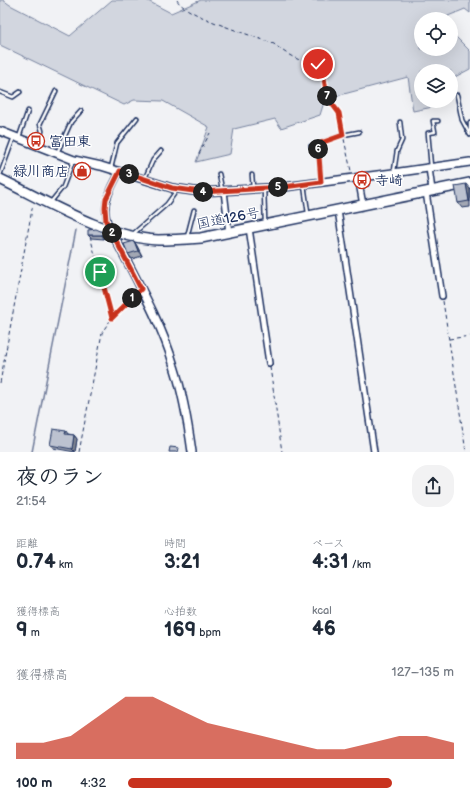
<!DOCTYPE html>
<html lang="ja">
<meta charset="utf-8">
<style>
:root{--surface:#fff;--page:#f2f2f3;--text:#1f2937;--muted:#747a83;--accent:#c8321e}
body{margin:0;font-family:"Balsamiq Sans","Klee One",sans-serif;background:var(--page);color:var(--text);height:100vh;display:flex;flex-direction:column;font-size:15px;white-space:nowrap}
*{box-sizing:border-box;margin:0}
p{font-size:13px;color:var(--muted)}
.icon{flex:none;width:22px;height:22px;fill:none;stroke:currentColor;stroke-width:2;stroke-linecap:round;stroke-linejoin:round}
.map{position:relative;height:452px;overflow:hidden}
.sheet{display:flex;flex-direction:column;background:var(--surface);flex:1}
.sheet>*{flex:none}
.buttons{position:absolute;left:414px;top:12px;display:grid;gap:8px}
.buttons a{display:grid;place-items:center;width:44px;height:44px;border-radius:50%;background:var(--surface);box-shadow:0 4px 16px #0002;font-size:20px}
.pin{position:absolute;display:grid;place-items:center;width:34px;height:34px;color:#fff;margin:-17px;border:2px solid #fff;border-radius:50%;box-shadow:0 1px 4px #0007}
.km{position:absolute;width:20px;height:20px;margin:-10px;border-radius:50%;background:#222;color:#fff;font-size:11px;line-height:20px;text-align:center}
.round{display:grid;place-items:center;flex:none;width:42px;height:42px;border-radius:16px;background:var(--page)}
.overview{display:flex;align-items:center;justify-content:space-between;height:68px;padding:0 16px}
h1{font-size:22px;font-weight:700;line-height:30px}
.metrics{display:grid;grid-template-columns:repeat(3,1fr);gap:6px;height:68px;padding:4px 16px}
.metrics div{display:grid;align-content:center}
.metrics b{font-size:20px;font-weight:700}
.metrics small{font-size:11px;font-weight:400}
.metrics p{font-size:11px}
.chart{height:112px;padding:8px 16px}
.chart p{display:flex;justify-content:space-between}
.chart svg{width:100%;height:72px;margin-top:4px;fill:var(--accent);opacity:.7}
ul{padding:0 16px;list-style:none;font-size:13px}
li{display:grid;grid-template-columns:64px 48px 1fr;align-items:center;height:30px}
li i{height:10px;border-radius:5px;background:var(--accent)}
.map>svg:first-child{display:block}
.green{fill:#d2d6df;stroke:#76829e}
.lines{fill:none;stroke-linecap:round;stroke-linejoin:round}
.stream{stroke:#707c9a;stroke-width:1.5}
.lane-casing{stroke:#1b2f5e;stroke-width:5.5}
.street-casing{stroke:#1b2f5e;stroke-width:8}
.secondary-casing{stroke:#1b2f5e;stroke-width:10}
.highway-casing{stroke:#1b2f5e;stroke-width:12}
.path{stroke:#1b2f5e;stroke-width:1;stroke-dasharray:4 3;stroke-linecap:butt}
.lane{stroke:#fff;stroke-width:2.5}
.street{stroke:#fff;stroke-width:5}
.secondary{stroke:#fff;stroke-width:7}
.highway{stroke:#fff;stroke-width:9}
.wall{fill:#a2a7b3;stroke:#1b2f5e}
.shaded-wall{fill:#848892;stroke:#1b2f5e}
.building{fill:#bcc2d0;stroke:#1b2f5e}
.route-casing{stroke:#fff;stroke-width:8}
.route{stroke:#c8321e;stroke-width:5}
.labels{text-anchor:middle;stroke-width:3;stroke-linejoin:round;paint-order:stroke}
.poi-label{font-size:14px;font-weight:bold;fill:#1b2f5e;stroke:#fff;text-anchor:start}
.street-label{font-size:14px;fill:#1b2f5e;stroke:#fff}
</style>
<div class="map">
<svg width="470" height="452" viewBox="0 0 470 452">
<rect width="100%" height="100%" fill="#f1f2f5"/>
<filter id="ink" filterUnits="userSpaceOnUse"><feTurbulence type="fractalNoise" baseFrequency=".025" numOctaves="2"/><feDisplacementMap in="SourceGraphic" scale="8" xChannelSelector="R" yChannelSelector="G"/><feConvolveMatrix kernelMatrix="1 2 1 2 8 2 1 2 1" color-interpolation-filters="sRGB"/></filter>
<g filter="url(#ink)">
<path class="green" d="M0,0H3L10,5L70,36L112,0H146L171,13L201,0H470V13L465,9L448,16V19H421V49H451V26L454,35L470,51V69L451,79V71H421V101H439L438,106L413,111L408,77L325,99L320,115L281,128L275,119L234,129L230,154L196,162L209,127L163,101L134,100L124,105L0,45Z"/>
<g class="lines">
<path class="stream" d="M32,452L76,230"/>
<g class="lane-casing">
<g id="lane">
<path d="M0,92L13,97L20,92"/>
<path d="M457,95L462,120L470,135"/>
<path d="M470,123V131"/>
<path d="M19,137L28,111"/>
<path d="M318,144L321,181"/>
<path d="M37,145L42,131L40,124L56,91"/>
<path d="M311,146L343,135L359,132"/>
<path d="M57,153L71,122L81,111"/>
<path d="M431,167L428,133L435,132L433,121H438"/>
<path d="M111,168L117,143L137,118"/>
<path d="M394,171L397,151L402,140L400,122"/>
<path d="M219,174L222,189"/>
<path d="M0,175L14,137"/>
<path d="M252,175L253,188"/>
<path d="M145,178L153,160L161,151"/>
<path d="M304,185L308,213"/>
<path d="M264,189L265,222"/>
<path d="M50,203L63,187L73,161"/>
<path d="M133,234L167,204L177,190"/>
<path d="M187,237L194,210"/>
</g>
</g>
<g class="street-casing">
<g id="street">
<path d="M429,168L432,190"/>
<path d="M358,177L363,205"/>
<path d="M224,191L229,233"/>
<path d="M426,192L442,296"/>
<path d="M338,210L374,452"/>
<path d="M249,228L269,363"/>
<path d="M111,230C99,206 109,193 120,171"/>
</g>
</g>
<g class="secondary-casing">
<g id="secondary">
<path d="M0,131L74,160L101,166L172,188L201,192L284,187L393,173L470,162"/>
<path d="M111,230C132,272 161,321 174,366C183,394 188,423 192,452"/>
</g>
</g>
<g class="highway-casing">
<path id="highway" d="M0,179C48,202 104,237 158,240C172,240 187,239 201,238L470,183"/>
</g>
<g class="path">
<path d="M177,0C185,16 255,36 274,44C287,55 301,63 318,64L323,72L327,97L339,113L342,130"/>
<path d="M344,139L351,171"/>
<path d="M199,154L210,133"/>
<path d="M90,236L112,318"/>
<path d="M443,301L466,452"/>
<path d="M449,339L470,336"/>
<path d="M270,367L282,452"/>
<path d="M0,383L33,204"/>
<path d="M79,452L102,333C110,318 124,306 136,294"/>
</g>
<use href="#lane" class="lane"/>
<use href="#street" class="street"/>
<use href="#secondary" class="secondary"/>
<use href="#highway" class="highway"/>
</g>
<g class="wall">
<path d="M367,180L368,181L369,186L364,187L363,186Z"/>
<path d="M470,189V207L462,208L458,203Z"/>
<path d="M88,235H106L104,239L91,238Z"/>
<path d="M134,241L137,246L142,256L132,259L128,254Z"/>
<path d="M66,431L68,434L74,435L77,439L75,452L53,448L50,445Z"/>
</g>
<g class="shaded-wall">
<path d="M466,184L470,189V202L469,201Z"/>
<path d="M103,232L106,235L104,239L102,235Z"/>
<path d="M134,241L137,246L142,256L138,251Z"/>
<path d="M74,435L77,439L75,452L72,449Z"/>
</g>
<g class="building">
<path d="M362,180H367L368,185L363,186Z"/>
<path d="M466,184L469,201L458,203L455,186Z"/>
<path d="M96,229L103,232L102,235H88V230Z"/>
<path d="M134,241L138,251L128,254L124,244Z"/>
<path d="M53,429L66,431L65,434L74,435L72,449L50,445Z"/>
<path d="M170,447L179,448L178,452H169Z"/>
</g>
</g>
<g class="lines" filter="url(#ink)">
<g class="route-casing">
<path id="route" d="M100,272L112,318L141,289L106,221L105,208L106,199L120,171L172,188L201,192L284,187L321,182L318,144L343,135L339,113L327,97L323,72L318,64"/>
</g>
<use href="#route" class="route"/>
</g>
<defs>
<g id="bus-ring" transform="scale(0.9)"><circle r="9.5" fill="#fff" stroke="#c8321e" stroke-width="1.5"/><path d="M-5-6H5V4H4V6H2V4H-2V6H-4V4H-5ZM-3.5-4V0h7V-4ZM-3.5 1.2v1.5H-2V1.2ZM2 1.2v1.5H3.5V1.2Z" fill="#c8321e"/></g>
<g id="shop-ring" transform="scale(0.9)"><circle r="9.5" fill="#fff" stroke="#c8321e" stroke-width="1.5"/><path d="M-5-2.5h2.3a2.7 3.5 0 0 1 5.4 0H5L5.5 6h-11ZM-1.5-2.5h3a1.5 2.3 0 0 0-3 0Z" fill="#c8321e"/></g>
</defs>
<g fill-rule="evenodd">
<use href="#bus-ring" x="36" y="141"/>
<use href="#shop-ring" x="82" y="171"/>
<use href="#bus-ring" x="362" y="180"/>
</g>
<g class="labels">
<g class="poi-label">
<text x="49" y="146">富田東</text>
<text x="69" y="176" text-anchor="end">緑川商店</text>
<text x="375" y="185">寺崎</text>
</g>
<g class="street-label">
<text transform="translate(228 218) rotate(-11)" y="5">国道126号</text>
</g>
</g>
</svg>
<div class="buttons">
<a><svg class="icon" aria-label="locate" viewBox="0 0 24 24"><circle cx="12" cy="12" r="6"/><path d="M12 2v4M12 18v4M2 12h4M18 12h4"/></svg></a>
<a><svg class="icon" aria-label="layers" viewBox="0 0 24 24"><path d="M12 4l9 5-9 5-9-5zM3 14l9 5 9-5"/></svg></a>
</div>
<div class="pin" style="left:100px;top:272px;background:#1e9e55"><svg class="icon" aria-label="arrive" viewBox="0 0 24 24"><path d="M6 21V4h12l-3 4 3 4H6"/></svg></div>
<div class="pin" style="left:318px;top:64px;background:#d93025"><svg class="icon" aria-label="check" viewBox="0 0 24 24"><path d="M5 12l5 5 9-10"/></svg></div>
<b class="km" style="left:132px;top:298px">1</b>
<b class="km" style="left:112px;top:233px">2</b>
<b class="km" style="left:129px;top:174px">3</b>
<b class="km" style="left:203px;top:192px">4</b>
<b class="km" style="left:278px;top:187px">5</b>
<b class="km" style="left:318px;top:149px">6</b>
<b class="km" style="left:327px;top:96px">7</b>
</div>
<section class="sheet">
<div class="overview"><div><h1>夜のラン</h1><p>21:54</p></div><a class="round"><svg class="icon" aria-label="share" viewBox="0 0 24 24"><path d="M12 15V3M7 8l5-5 5 5M5 13v7h14v-7"/></svg></a></div>
<div class="metrics">
<div><p>距離</p><b>0.74<small> km</small></b></div>
<div><p>時間</p><b>3:21</b></div>
<div><p>ペース</p><b>4:31<small> /km</small></b></div>
</div>
<div class="metrics">
<div><p>獲得標高</p><b>9<small> m</small></b></div>
<div><p>心拍数</p><b>169<small> bpm</small></b></div>
<div><p>kcal</p><b>46</b></div>
</div>
<div class="chart"><p><span>獲得標高</span>127–135 m</p>
<svg viewBox="0 0 160 44" preserveAspectRatio="none"><path d="M0 44V34L10 34L20 30L30 18L40 6L50 6L60 14L70 22L80 26L90 30L100 34L110 38L120 38L130 34L140 30L150 30L160 34V44z"/></svg>
</div>
<ul>
<li><b>100 m</b>4:32<i style="width:81%"></i></li>
</ul>
</section>
